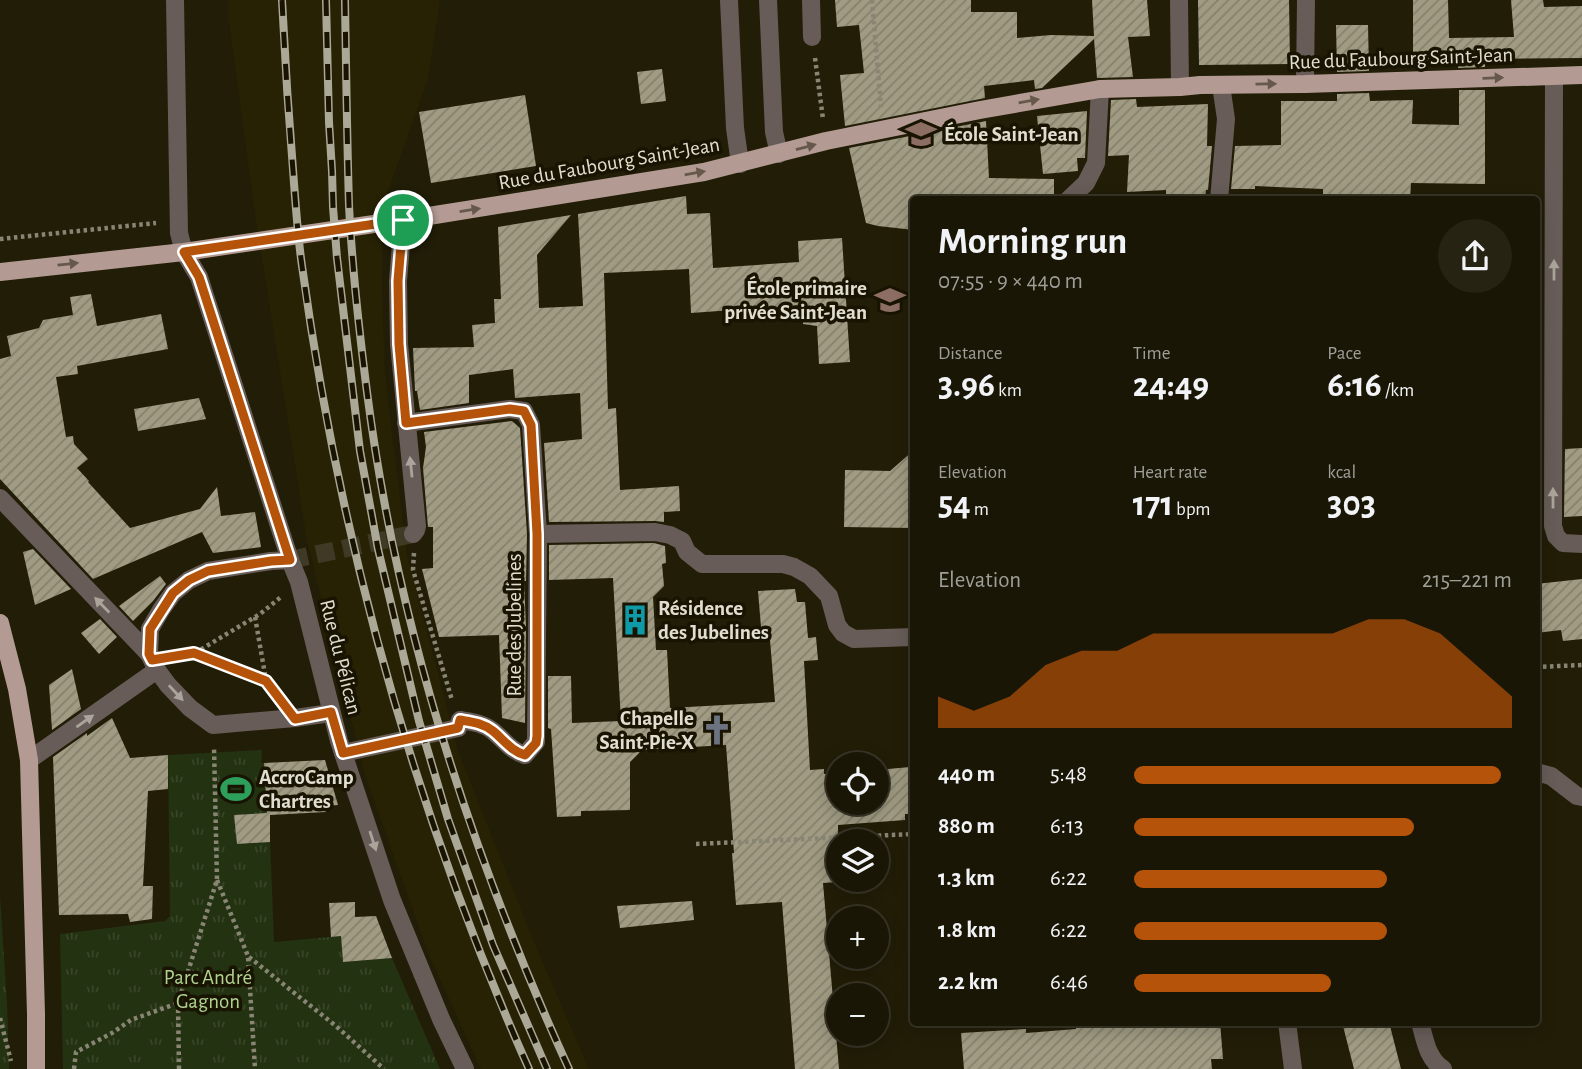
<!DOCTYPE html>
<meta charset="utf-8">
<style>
:root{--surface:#1a1605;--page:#272313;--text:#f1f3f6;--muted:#9f9f9a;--line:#383527;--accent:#b45309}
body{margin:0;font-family:"Alegreya Sans",sans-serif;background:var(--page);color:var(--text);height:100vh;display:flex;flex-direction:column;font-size:26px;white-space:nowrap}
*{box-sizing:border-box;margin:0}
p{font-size:23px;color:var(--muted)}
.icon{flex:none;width:38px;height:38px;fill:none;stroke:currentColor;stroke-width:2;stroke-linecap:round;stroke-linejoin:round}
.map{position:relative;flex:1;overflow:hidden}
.panel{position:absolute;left:910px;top:196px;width:630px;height:830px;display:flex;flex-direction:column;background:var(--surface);border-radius:7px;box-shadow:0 4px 18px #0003,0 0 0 2px var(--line)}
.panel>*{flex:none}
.controls{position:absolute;left:826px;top:752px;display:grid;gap:14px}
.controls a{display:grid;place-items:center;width:63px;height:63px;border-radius:50%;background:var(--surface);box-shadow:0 4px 18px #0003,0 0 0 2px var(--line);font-size:35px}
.pin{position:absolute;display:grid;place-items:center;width:60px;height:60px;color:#fff;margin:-30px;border:4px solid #fff;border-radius:50%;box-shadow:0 2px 7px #0007}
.round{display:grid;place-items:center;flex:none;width:74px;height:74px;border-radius:37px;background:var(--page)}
.summary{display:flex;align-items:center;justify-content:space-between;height:119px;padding:0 28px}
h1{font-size:38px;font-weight:700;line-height:52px}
.figures{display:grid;grid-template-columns:repeat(3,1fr);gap:10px;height:119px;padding:7px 28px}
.figures div{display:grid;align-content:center}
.figures b{font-size:35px;font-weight:700}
.figures small{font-size:19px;font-weight:400}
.figures p{font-size:19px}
.chart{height:196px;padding:14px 28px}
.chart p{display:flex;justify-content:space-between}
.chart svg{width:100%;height:126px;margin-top:7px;fill:var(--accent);opacity:.7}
ul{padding:0 28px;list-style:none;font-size:23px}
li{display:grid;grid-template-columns:112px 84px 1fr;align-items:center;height:52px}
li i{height:18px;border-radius:9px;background:var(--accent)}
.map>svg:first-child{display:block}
.built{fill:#282204}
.grass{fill:url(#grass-tufts)}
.garden{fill:#233211}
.building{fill:url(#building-hatch)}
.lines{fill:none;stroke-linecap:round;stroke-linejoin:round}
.minor-tunnel{stroke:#3f3a25;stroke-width:18;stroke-dasharray:18 9;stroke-linecap:butt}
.path{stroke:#898574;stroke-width:4.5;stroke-dasharray:3.5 3.5;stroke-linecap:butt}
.minor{stroke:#675c58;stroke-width:18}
.major{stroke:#b39b93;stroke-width:18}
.rail-casing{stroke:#aba898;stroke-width:8}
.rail{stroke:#181401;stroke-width:5;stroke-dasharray:16;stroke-linecap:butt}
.oneway{fill:#66584a}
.oneway2{fill:#aaa49b}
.route-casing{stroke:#fff;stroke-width:14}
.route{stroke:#b45309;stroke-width:9}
.labels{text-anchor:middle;stroke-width:7;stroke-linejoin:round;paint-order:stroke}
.street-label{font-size:21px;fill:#e1ded1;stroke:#181401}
.poi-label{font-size:21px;font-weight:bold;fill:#e1ded1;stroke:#181401;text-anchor:start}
.park-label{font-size:21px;fill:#b0d28f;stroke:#181401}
</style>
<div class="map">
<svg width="1582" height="1069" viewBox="0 0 1582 1069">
<defs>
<pattern id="grass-tufts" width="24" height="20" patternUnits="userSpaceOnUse" patternTransform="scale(1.75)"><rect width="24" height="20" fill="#233211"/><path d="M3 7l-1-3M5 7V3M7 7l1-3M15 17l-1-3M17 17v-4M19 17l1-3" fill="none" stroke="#384627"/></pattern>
<pattern id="building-hatch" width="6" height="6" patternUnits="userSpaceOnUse" patternTransform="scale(1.75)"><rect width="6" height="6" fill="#a09b82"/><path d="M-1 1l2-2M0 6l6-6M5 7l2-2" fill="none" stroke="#84816e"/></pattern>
</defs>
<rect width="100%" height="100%" fill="#221d07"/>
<path class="built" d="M229,0H440L428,79L383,205L382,291L385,376L407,555L458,751L533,940L589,1069H481L429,955L365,775L307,540L256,220L229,21Z"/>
<g class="grass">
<path d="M262,750L261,763H264L267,812L269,813L274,942L341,936L343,962L392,958L440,1069H63L60,934L165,921L170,916L168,755Z"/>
<path d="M0,896L7,1003L9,1069H0Z"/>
</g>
<path class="garden" d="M248,767L254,809L223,812L219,769Z"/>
<g class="building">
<path d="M835,0H971V12H1017V38L1051,35L1094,36L1092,0H1147L1150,36L1128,37L1133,77L1097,78L1094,39L1042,88L1035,89L1034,80L984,86L985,98L845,126L840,75L864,73L859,25L837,27Z"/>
<path d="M1198,0H1289L1290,64L1199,65Z"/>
<path d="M1413,0H1448L1449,38L1514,37L1511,0H1543L1544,7L1582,6V58L1485,59V67L1458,68V60L1413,61Z"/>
<path d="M1336,25H1368L1369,71L1337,72Z"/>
<path d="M662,69L666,101L641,104L637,72Z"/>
<path d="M1459,90H1485V184L1411,183L1410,200H1323V189L1255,186V189H1231L1235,146L1281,145V101H1337V94L1369,93L1370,101L1413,100L1412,124L1459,125Z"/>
<path d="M525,95L536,166L431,183L419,112Z"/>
<path d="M1136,99L1137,107L1208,104L1207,146H1212L1208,190H1206L1205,198L1166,200V190L1127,192L1129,155L1108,156L1111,100Z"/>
<path d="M1087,111L1085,158H1077L1078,171L1043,174L1037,116Z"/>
<path d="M986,121L989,178L1054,179V200H914V230L878,226L866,223L849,148Z"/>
<path d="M686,196L687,214L710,213L713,268L799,262L798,241L842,238L850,362L819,364L817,326L803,324L802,305L691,313L689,269L604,273L608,409L616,408L620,490L679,486L680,511L664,512V522L655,521L549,522L544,443L582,439L580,393L515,398L513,369L469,375V403L420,410L417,391H415L413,348L474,347L472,325L495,323L494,299H501L498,227L571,215L537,255L539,308L583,306L578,214Z"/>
<path d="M91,294L97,326L161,314L168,349L77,366L78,374L56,377L66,437L73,436L74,444L88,459L77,468L89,481L88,482L130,528L200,509L217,487L221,516L255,512L261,547L213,553L202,532L93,579L0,479V359L11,356L7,336L39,328L43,320L73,315L70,297Z"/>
<path d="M199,398L206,419L138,431L134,409Z"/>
<path d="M512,421L520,428L527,534L526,581H524L526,627L525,723L502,718L499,635L439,637L422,569L433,568V527H428L423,468L426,447L424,432Z"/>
<path d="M1582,448V516L1564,517L1565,449Z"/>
<path d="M914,450V528L844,527L845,470L890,471Z"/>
<rect x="1536" y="450" width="6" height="68"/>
<path d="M654,543L665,546L666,563L662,564L664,586L653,597L656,650H667L670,708L775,702L769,627H761L758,591L795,589L797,602H805L808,638L816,637L818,660L804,661L810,770L824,769V774L838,773V803H877V770L910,767V772L914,771V814H905V820L838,825V882L823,883L839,1069H795L782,902L736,905L732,853H734L726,745L642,750L630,762V810L581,811V816L557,817L551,729L548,728V676H571L572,723L621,721L613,578L549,580V545Z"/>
<path d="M33,549L71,589L35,605L23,552Z"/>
<path d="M160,576L166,584L153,601L133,621L119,606Z"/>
<path d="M1582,579V639L1563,641L1561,630L1536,633V584Z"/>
<path d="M100,619L117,637L99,654L81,633Z"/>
<path d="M72,669L81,709L52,730L49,685Z"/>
<path d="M112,718L130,758L168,755V789L148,791L143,886H153L152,919L130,922L128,914L59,915L53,757L87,733V736Z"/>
<path d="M325,760L338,805L326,806V812L270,815V842L237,844L234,815L267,813L264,763Z"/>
<path d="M692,901L694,920L620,928L617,906Z"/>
<path d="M355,902V917L376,916L392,958L343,962L341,936L331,937L329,903Z"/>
<path d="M1088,1022H1220L1223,1059H1211L1212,1069H964L961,1033L1026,1029V1033L1076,1029V1024Z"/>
<path d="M1342,1022H1389L1401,1069H1354Z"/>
</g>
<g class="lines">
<path class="minor-tunnel" d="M290,560L413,534"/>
<g class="path">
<path d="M872,0L881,107"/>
<path d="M815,58L823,119"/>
<path d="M0,239L156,223"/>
<path d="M414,553L413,570L452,700"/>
<path d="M255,617L266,680"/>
<path d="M195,653L260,614L281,597"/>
<path d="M174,656L194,653L266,681L278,696"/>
<path d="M1536,667L1582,665"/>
<path d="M696,844L914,834"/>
<path d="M217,880L248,956L255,1069"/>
<path d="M249,957L336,1026L384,1069"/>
<path d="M0,1018L11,1061"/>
<path d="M74,1069L76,1052L112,1033L131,1020L178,1003"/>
<path d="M179,1069L178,1003L217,880L214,747"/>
</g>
<g class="minor">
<path d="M175,0L179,233L184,252L199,277L290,560L299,582L339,741L392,900L441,1019L465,1069"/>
<path d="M729,0L735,128L740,164"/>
<path d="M768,0L774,132L779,154"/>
<path d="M811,0L812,37"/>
<path d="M1179,0L1180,87"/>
<path d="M1554,77L1553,526L1556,536L1563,543L1582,544"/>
<path d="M1305,84L1306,0"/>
<path d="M1068,200L1086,183L1096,163L1100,89"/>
<path d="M1219,200L1226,119L1221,85"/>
<path d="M403,220L398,281L399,344L417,526L416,530L413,534"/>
<path d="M0,498L149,654"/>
<path d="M538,534L655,532L670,535L682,541L687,552L702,564H783L794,567L810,576L829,596L837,625L843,633L854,639L914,637"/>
<path d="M290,560L271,561L208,571L189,580L173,593L161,610L150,629L149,654L157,670L168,685L190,708L213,725L295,718L331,713"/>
<path d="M343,753L458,728L460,720C472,722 483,723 493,731C504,740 511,751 525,755L536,742L538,534L531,425L524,411L510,409L406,423"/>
<path d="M29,760L157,670"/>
<path d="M1536,772L1551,776L1577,796L1582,797"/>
<path d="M1287,1022L1293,1069"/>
<path d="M1420,1022C1425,1040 1427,1058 1443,1069"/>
</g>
<g class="major">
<path d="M0,272L184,252L435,215L704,172L826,141L980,110L1100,89L1180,87L1200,85L1305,84L1582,75"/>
<path d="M0,623L17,689L29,760L36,1014V1069"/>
</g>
<g class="rail-casing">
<g id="rail">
<path d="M282,0C285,61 289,122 294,183C296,210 298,238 302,266C340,543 415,813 529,1069"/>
<path d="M326,0L329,122L332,171L333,207L337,258L360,451L378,549L419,721L448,819L493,945L547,1069"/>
<path d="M345,0C346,68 347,137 349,205C352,267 359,330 367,392C397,627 471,854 569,1069"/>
</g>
</g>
<use href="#rail" class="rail"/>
</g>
<defs><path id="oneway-solid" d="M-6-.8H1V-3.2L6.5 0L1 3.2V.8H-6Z" transform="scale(1.75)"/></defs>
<g class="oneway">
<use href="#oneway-solid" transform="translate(1493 78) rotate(-2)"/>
<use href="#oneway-solid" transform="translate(1266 84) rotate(-1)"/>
<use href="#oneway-solid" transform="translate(1029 101) rotate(-10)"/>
<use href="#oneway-solid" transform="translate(806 147) rotate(-15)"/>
<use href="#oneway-solid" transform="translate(695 173) rotate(-10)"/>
<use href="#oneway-solid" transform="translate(470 210) rotate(-9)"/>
<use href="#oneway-solid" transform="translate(68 264) rotate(-6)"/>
</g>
<g class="oneway2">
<use href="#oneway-solid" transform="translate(1554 270) rotate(-90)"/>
<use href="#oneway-solid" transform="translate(411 467) rotate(-96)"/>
<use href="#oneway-solid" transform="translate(1553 498) rotate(-90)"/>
<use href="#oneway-solid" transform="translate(102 605) rotate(-134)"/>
<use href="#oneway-solid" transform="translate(176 693) rotate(47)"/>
<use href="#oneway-solid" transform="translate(85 721) rotate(-35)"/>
<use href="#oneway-solid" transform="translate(373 841) rotate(72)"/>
</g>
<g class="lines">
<g class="route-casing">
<path id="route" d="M403,220L398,281L399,344L406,423L510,409L524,411L531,425L537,534V736L536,743L525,755C511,751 504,740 493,731C483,723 472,722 460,720L458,728L343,753L331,712L295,719L266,681L194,653L152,660L149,654L150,629L173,593L189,580L208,571L271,561L290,560L199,277L184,252Z"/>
</g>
<use href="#route" class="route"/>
</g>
<defs>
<g id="school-bare" transform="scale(2.415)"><path d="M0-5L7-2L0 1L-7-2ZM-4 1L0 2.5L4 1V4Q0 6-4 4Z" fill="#8d6e63" stroke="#181401" stroke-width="2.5" paint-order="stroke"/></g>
<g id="building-bare" transform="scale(2.415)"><path d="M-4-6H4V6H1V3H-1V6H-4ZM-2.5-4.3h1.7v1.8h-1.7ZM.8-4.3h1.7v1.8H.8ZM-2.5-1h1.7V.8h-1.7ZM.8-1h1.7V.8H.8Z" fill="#0f9aa8" stroke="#181401" stroke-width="2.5" paint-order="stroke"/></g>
<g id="church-bare" transform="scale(2.415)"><path d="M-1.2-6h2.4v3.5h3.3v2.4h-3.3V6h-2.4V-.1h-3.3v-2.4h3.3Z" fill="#6b7280" stroke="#181401" stroke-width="2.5" paint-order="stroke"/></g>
<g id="stadium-bare" transform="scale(2.415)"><path d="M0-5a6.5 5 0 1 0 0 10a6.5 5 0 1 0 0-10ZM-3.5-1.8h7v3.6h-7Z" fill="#2e9e5b" stroke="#181401" stroke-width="2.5" paint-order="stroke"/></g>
</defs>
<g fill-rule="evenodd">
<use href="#school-bare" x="921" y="134"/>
<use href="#school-bare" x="890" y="300"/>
<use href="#building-bare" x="635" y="620"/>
<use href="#church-bare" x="717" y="730"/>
<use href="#stadium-bare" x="236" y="789"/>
</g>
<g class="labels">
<g class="street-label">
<text transform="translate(1401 58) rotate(-2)" y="7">Rue du Faubourg Saint-Jean</text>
<text transform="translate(609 163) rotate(-10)" y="7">Rue du Faubourg Saint-Jean</text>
<text transform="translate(514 625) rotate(-90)" y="7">Rue des Jubelines</text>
<text transform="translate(341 657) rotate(76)" y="7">Rue du Pélican</text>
</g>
<g class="poi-label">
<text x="944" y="141">École Saint-Jean</text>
<text x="867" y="295" text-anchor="end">École primaire<tspan x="867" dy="24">privée Saint-Jean</tspan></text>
<text x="658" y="615">Résidence<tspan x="658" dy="24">des Jubelines</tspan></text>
<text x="694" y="725" text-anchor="end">Chapelle<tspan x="694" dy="24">Saint-Pie-X</tspan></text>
<text x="259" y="784">AccroCamp<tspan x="259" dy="24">Chartres</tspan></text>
</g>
<g class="park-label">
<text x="208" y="984">Parc André<tspan x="208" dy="24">Gagnon</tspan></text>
</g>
</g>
</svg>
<div class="controls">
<a><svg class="icon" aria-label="locate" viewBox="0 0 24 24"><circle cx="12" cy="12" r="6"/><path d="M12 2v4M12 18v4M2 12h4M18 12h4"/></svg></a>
<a><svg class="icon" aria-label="layers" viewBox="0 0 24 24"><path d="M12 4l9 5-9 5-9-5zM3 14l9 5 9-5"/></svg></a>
<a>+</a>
<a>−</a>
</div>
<div class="pin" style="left:403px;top:220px;background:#1e9e55"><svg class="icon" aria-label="arrive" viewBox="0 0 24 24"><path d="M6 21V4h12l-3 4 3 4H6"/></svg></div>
<section class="panel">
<div class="summary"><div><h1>Morning run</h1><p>07:55 · 9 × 440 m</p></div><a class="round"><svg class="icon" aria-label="share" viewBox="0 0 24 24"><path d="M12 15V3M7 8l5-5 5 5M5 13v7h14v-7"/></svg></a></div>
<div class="figures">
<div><p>Distance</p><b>3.96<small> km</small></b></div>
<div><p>Time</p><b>24:49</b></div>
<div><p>Pace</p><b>6:16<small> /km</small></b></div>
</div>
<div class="figures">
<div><p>Elevation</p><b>54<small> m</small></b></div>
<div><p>Heart rate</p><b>171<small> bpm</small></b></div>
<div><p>kcal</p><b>303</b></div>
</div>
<div class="chart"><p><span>Elevation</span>215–221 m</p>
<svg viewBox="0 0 160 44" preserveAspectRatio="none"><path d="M0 44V33L10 38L20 33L30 22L40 17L50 17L60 11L70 11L80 11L90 11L100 11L110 11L120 6L130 6L140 11L150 22L160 33V44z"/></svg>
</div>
<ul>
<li><b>440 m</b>5:48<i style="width:97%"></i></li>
<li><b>880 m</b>6:13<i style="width:74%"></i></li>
<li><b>1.3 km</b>6:22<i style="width:67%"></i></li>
<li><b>1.8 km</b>6:22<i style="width:67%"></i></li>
<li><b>2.2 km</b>6:46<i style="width:52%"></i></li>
</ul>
</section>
</div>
